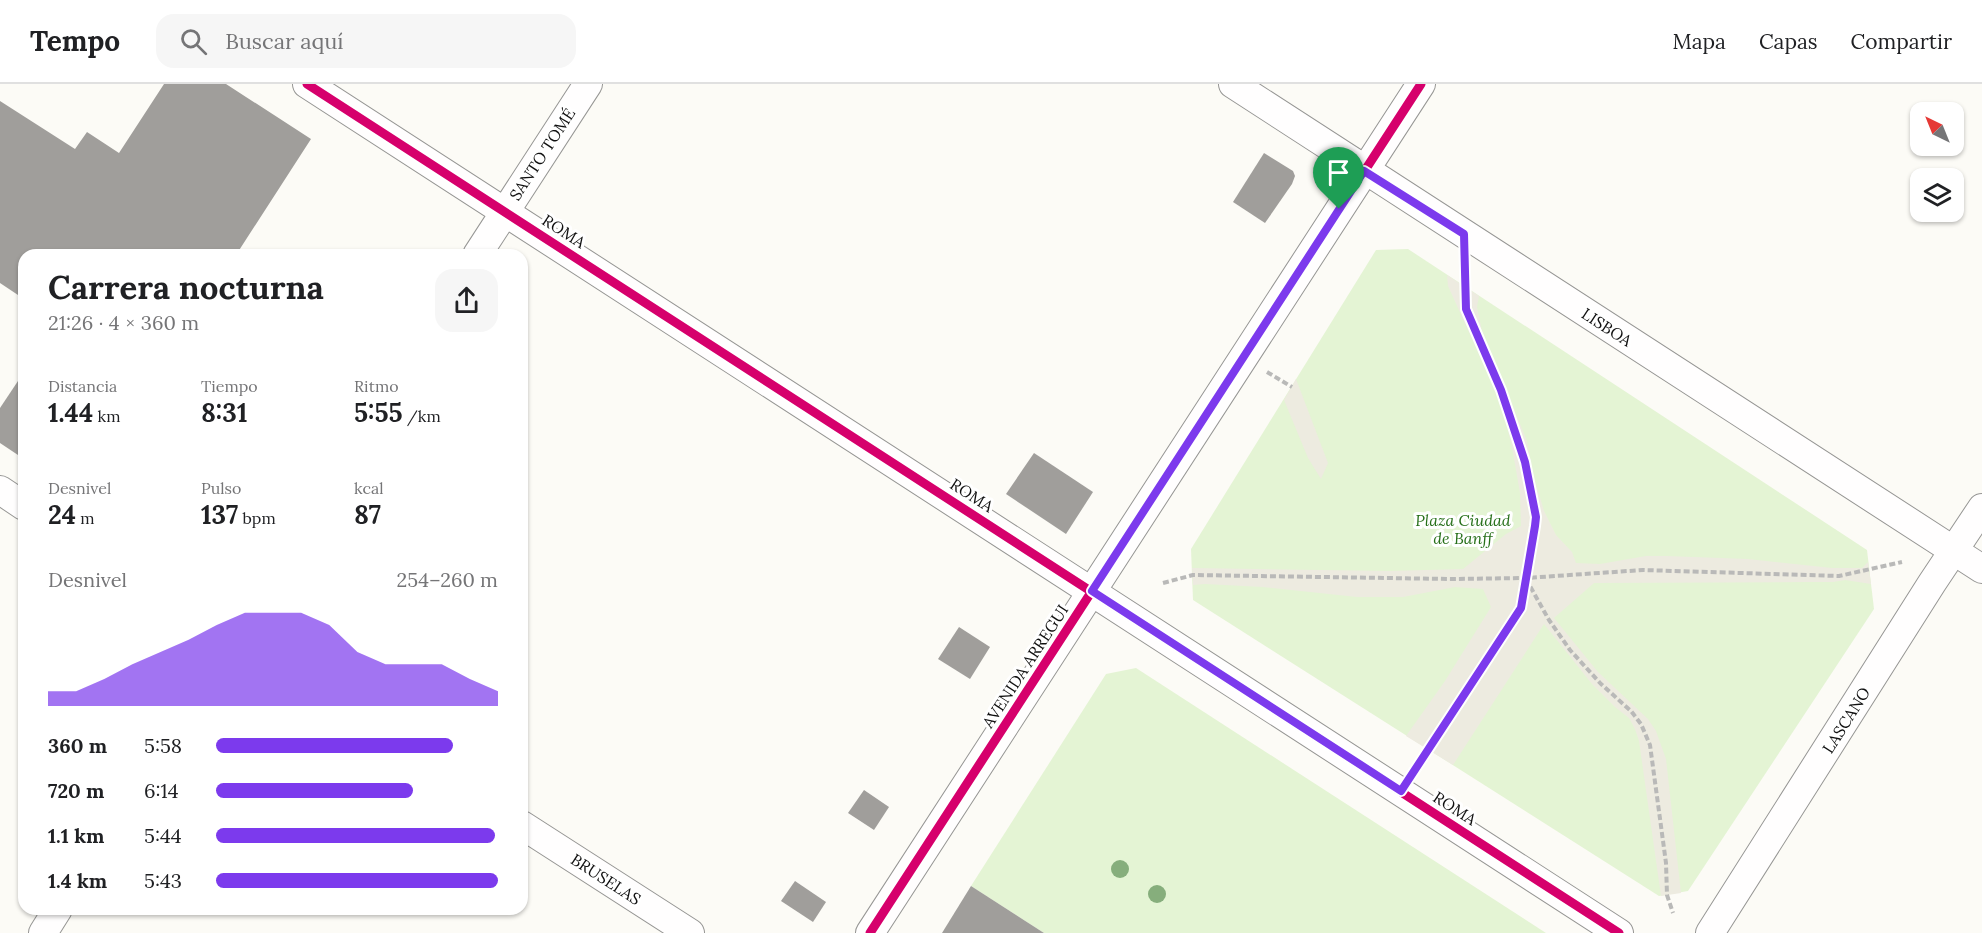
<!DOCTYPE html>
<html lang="es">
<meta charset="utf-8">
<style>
:root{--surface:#fff;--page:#f6f6f6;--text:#202124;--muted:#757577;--line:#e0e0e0;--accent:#7c3aed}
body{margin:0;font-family:Lora,serif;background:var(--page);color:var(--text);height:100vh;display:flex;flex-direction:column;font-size:22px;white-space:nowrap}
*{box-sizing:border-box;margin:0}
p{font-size:20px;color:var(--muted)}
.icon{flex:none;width:33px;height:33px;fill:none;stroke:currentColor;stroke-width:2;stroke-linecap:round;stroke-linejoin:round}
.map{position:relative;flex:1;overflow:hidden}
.details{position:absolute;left:18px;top:165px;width:510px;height:666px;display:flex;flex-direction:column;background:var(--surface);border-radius:18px;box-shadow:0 2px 4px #0004}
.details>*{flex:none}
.needle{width:39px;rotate:317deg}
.buttons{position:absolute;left:1910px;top:18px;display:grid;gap:12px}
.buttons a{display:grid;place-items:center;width:54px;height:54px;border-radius:12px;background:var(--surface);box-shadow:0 2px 4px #0004;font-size:30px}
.pin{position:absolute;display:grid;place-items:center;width:51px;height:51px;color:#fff;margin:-62px -26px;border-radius:50% 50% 50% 0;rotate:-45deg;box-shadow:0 0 6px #0007}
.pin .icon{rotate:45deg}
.round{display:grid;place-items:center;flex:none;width:63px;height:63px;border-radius:18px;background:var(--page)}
.overview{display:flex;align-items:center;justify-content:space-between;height:102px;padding:0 30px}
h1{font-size:33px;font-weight:700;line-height:45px}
.figures{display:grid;grid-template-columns:repeat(3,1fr);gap:9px;height:102px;padding:6px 30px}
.figures div{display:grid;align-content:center}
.figures b{font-size:26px;font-weight:700}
.figures small{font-size:16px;font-weight:400}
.figures p{font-size:16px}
.chart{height:168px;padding:12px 30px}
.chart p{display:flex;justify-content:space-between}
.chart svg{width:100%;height:108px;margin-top:6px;fill:var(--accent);opacity:.7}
ul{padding:0 30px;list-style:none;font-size:20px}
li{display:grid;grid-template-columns:96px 72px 1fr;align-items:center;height:45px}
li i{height:15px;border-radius:8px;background:var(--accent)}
header{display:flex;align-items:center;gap:36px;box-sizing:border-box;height:84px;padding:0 30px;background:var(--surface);border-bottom:2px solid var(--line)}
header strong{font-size:28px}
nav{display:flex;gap:33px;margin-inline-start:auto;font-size:21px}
.search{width:420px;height:54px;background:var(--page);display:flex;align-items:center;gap:15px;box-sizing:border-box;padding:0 21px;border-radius:18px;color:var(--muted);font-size:22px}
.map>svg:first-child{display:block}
.green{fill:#e4f4d4}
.plaza{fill:#edebe0}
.building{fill:#a09e9b}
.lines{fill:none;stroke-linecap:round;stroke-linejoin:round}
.minor-casing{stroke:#969694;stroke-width:30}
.path{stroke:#b9b9b8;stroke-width:4;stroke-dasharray:6 3;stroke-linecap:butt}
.minor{stroke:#fffefe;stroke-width:28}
.cycleway-casing{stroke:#fff;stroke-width:13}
.cycleway{stroke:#d6006c;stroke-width:9}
.tree{fill:#86ae7c}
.route-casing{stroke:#fff;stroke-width:12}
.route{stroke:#7c3aed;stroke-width:8}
.labels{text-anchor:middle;stroke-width:6;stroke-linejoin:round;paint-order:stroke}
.street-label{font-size:16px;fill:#101010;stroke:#fff}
.park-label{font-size:16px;font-style:italic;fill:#266f19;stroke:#fff}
</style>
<header>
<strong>Tempo</strong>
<div class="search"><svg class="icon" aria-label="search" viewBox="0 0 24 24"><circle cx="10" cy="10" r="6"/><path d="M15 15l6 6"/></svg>Buscar aquí</div>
<nav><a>Mapa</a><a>Capas</a><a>Compartir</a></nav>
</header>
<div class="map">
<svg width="1982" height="849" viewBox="0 0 1982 849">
<rect width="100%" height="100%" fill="#fcfbf6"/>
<g class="green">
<path d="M1408,165L1867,466L1874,525L1688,807L1659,812L1193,516L1191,465L1376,166Z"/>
<path d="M1136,584L1546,849H1044L971,802L1106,590Z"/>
</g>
<g class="plaza">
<path d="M1447,191L1479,212L1477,223L1482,247L1527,357L1533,390L1544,427L1556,451L1572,468L1576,479L1600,480L1646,472H1666L1748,475L1832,484H1862L1868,478L1871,500L1845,496L1833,498H1810L1594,499L1554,534L1598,588L1648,635L1656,647L1666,675L1681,809L1661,812L1639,657L1635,645L1629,634L1615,623L1592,600L1544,540L1453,681L1406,652L1445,597L1491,523L1483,505L1455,503L1403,513H1357L1263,503L1205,500L1193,501L1192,484L1389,487L1463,485L1506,450L1521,442L1520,409L1512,363L1502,321L1448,202Z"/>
<path d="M1296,295L1328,379L1321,395L1308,374L1284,316Z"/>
</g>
<g class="building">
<path d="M164,0H226L311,55L236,171H24V215L0,199V17L75,65L87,48L119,69Z"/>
<path d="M1264,69L1293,87L1295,92L1292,100L1265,139L1233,118Z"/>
<path d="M24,288V375L0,359V324Z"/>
<path d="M1034,369L1093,408L1066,450L1006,410Z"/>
<path d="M959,543L990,563L970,595L938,575Z"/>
<path d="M864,706L889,723L874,746L848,729Z"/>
<path d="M795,797L826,818L813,838L781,817Z"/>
<path d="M971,802L1044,849H942Z"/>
</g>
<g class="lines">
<g class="minor-casing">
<g id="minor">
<path d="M307,0L1619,849"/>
<path d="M1233,0L1982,485"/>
<path d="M477,171L588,0"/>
<path d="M0,406L24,422"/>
<path d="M522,741L690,849"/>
<path d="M43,849L58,825"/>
<path d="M870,849L1421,0"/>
<path d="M1710,849L1932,499L1982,424"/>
</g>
</g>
<g class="path">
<path d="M1267,288L1292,303"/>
<path d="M1526,495L1549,536L1570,566L1601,600L1631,627L1641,640L1650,661L1666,779L1667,811L1673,829"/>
<path d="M1163,499L1193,491L1451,495L1526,494L1643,486L1839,492L1902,478"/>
<path d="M1416,684L1521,524L1536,433L1525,378L1501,306L1466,225L1465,184"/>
</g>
<use href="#minor" class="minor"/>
<g class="cycleway-casing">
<g id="cycleway">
<path d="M307,0L1619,849"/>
<path d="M870,849L1421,0"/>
</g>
</g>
<use href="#cycleway" class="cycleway"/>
</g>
<g class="tree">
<circle cx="1120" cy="785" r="9"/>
<circle cx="1157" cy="810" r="9"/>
</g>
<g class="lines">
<g class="route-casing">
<path id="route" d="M1364,87L1464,150L1466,225L1501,306L1525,378L1536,433L1535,442L1521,524L1401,707L1092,507Z"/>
</g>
<use href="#route" class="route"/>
</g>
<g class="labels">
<g class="street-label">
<text transform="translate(542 70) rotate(-57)" y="6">SANTO TOMÉ</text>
<text transform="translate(564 147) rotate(33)" y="6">ROMA</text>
<text transform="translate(1607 243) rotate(33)" y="6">LISBOA</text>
<text transform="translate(972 411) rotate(33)" y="6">ROMA</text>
<text transform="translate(1025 582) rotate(-57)" y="6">AVENIDA ARREGUI</text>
<text transform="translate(1846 636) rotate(-58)" y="6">LASCANO</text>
<text transform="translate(1455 724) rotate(33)" y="6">ROMA</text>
<text transform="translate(606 795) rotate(33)" y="6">BRUSELAS</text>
</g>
<g class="park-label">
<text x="1463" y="442">Plaza Ciudad<tspan x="1463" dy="18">de Banff</tspan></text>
</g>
</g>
</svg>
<div class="buttons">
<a><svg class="needle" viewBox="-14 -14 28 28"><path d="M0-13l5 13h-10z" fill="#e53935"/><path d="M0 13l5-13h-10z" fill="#757577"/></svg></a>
<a><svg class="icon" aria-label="layers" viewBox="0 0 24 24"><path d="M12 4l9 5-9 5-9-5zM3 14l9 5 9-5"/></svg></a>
</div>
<div class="pin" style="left:1339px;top:125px;background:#1e9e55"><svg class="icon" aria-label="arrive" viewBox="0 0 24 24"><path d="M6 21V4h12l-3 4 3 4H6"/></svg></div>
<section class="details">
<div class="overview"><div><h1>Carrera nocturna</h1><p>21:26 · 4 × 360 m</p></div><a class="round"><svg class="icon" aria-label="share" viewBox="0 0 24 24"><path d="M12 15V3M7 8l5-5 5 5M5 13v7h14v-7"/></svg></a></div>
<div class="figures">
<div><p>Distancia</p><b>1.44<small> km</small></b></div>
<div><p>Tiempo</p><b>8:31</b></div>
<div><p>Ritmo</p><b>5:55<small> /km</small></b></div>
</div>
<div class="figures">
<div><p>Desnivel</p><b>24<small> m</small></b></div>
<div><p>Pulso</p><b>137<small> bpm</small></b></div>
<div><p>kcal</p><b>87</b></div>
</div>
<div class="chart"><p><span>Desnivel</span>254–260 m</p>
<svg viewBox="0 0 160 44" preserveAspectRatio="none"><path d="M0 44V38L10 38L20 33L30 27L40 22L50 17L60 11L70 6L80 6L90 6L100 11L110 22L120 27L130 27L140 27L150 33L160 38V44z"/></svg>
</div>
<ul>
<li><b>360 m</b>5:58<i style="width:84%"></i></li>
<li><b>720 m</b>6:14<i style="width:70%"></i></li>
<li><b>1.1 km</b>5:44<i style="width:99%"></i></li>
<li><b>1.4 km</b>5:43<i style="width:100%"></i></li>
</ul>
</section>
</div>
